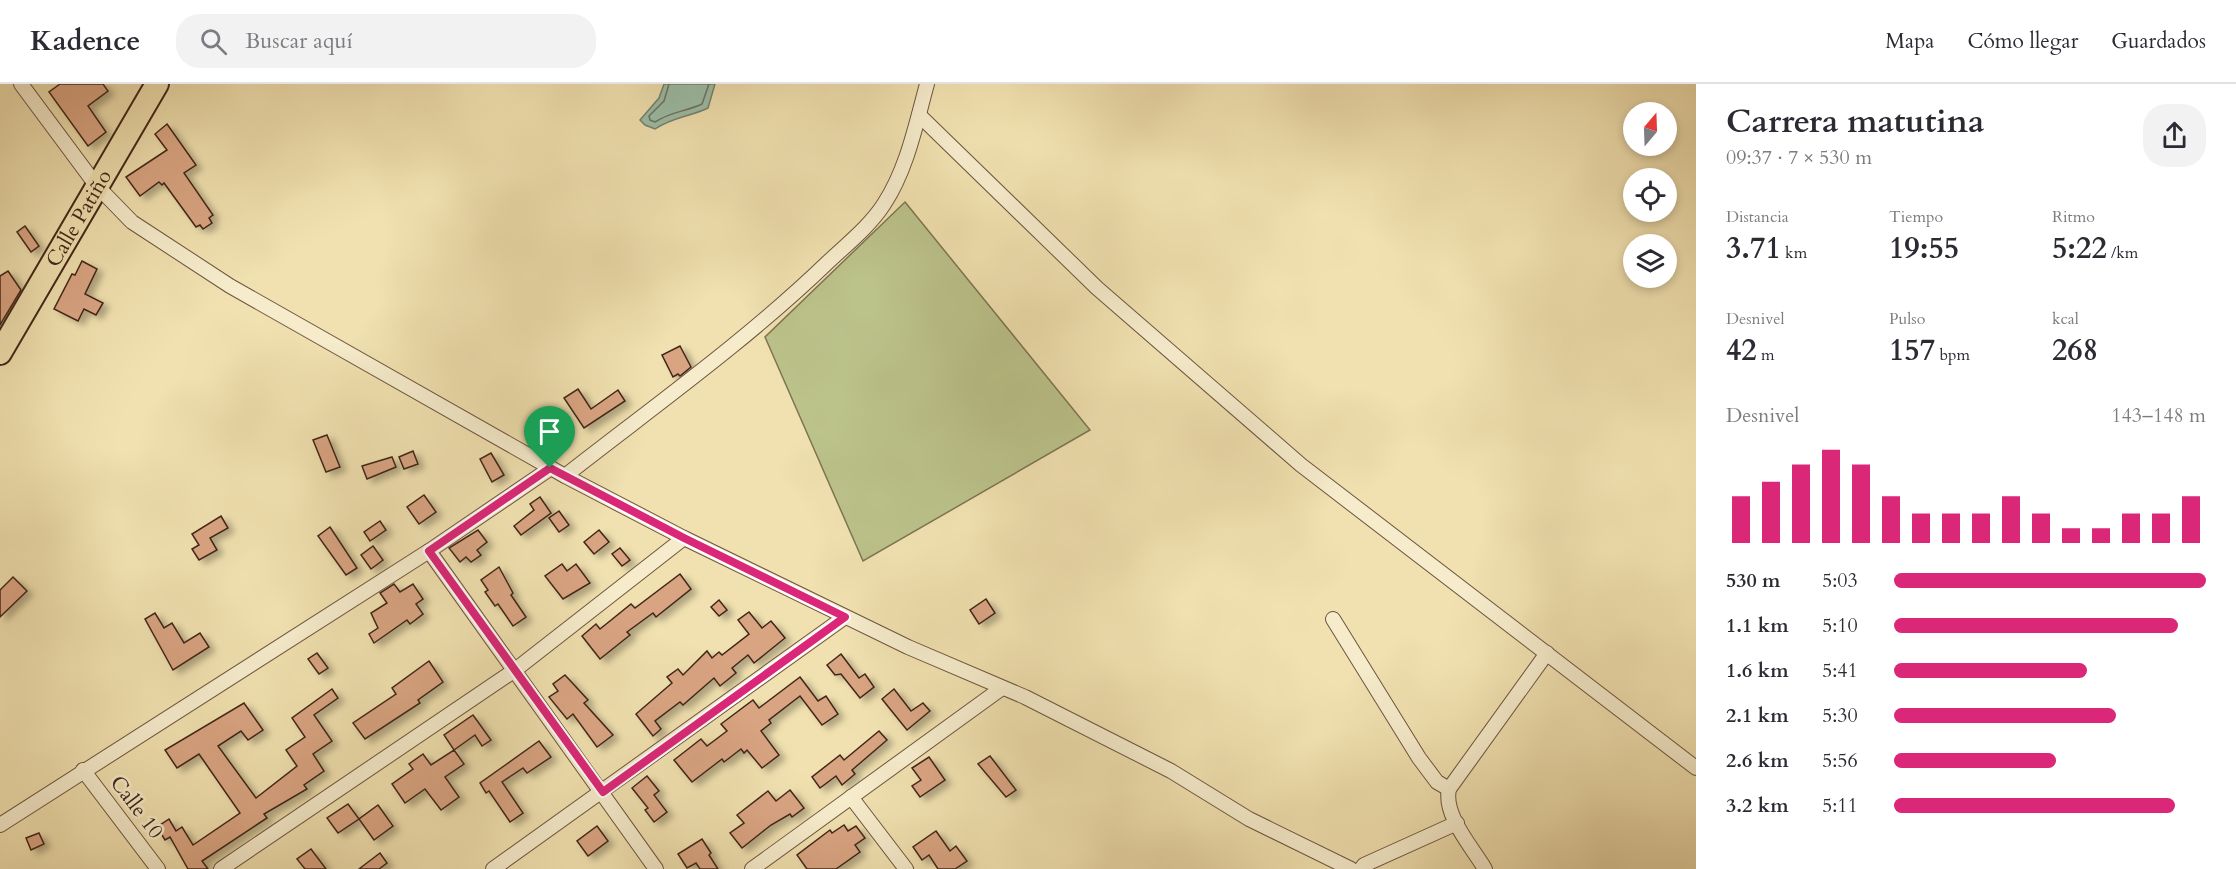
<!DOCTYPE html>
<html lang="es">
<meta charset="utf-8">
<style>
:root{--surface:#fff;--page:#f2f2f3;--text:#2b2b33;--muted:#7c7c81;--line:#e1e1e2;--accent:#db2777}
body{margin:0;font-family:Cardo,serif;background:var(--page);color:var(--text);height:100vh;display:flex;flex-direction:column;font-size:22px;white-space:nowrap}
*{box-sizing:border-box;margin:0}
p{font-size:20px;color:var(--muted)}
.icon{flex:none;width:33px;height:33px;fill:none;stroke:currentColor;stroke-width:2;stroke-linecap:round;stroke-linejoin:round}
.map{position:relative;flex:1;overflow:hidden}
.side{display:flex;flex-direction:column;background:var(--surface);width:540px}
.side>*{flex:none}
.needle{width:39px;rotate:19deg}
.fabs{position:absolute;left:1623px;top:18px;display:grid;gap:12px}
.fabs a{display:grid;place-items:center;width:54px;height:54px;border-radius:50%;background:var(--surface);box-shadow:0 3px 9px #0003;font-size:30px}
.pin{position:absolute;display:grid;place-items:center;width:51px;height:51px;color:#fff;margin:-62px -26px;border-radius:50% 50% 50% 0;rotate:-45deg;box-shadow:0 0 6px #0007}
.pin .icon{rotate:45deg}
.round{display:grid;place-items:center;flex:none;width:63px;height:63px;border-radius:24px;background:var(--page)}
.headline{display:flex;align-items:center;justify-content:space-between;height:102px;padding:0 30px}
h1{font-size:33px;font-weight:600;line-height:45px}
.stats{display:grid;grid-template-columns:repeat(3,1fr);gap:9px;height:102px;padding:6px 30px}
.stats div{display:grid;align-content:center}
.stats b{font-size:30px;font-weight:600}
.stats small{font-size:16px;font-weight:400}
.stats p{font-size:16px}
.chart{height:168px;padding:12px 30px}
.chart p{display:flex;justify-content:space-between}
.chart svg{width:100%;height:108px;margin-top:6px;stroke:var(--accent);stroke-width:6}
ul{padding:0 30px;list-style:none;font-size:20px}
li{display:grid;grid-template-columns:96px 72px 1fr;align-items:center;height:45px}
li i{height:15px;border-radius:8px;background:var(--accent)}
header{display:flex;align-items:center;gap:36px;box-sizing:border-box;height:84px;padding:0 30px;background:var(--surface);border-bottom:2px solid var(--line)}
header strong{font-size:28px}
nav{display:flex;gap:33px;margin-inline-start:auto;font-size:21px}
.search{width:420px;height:54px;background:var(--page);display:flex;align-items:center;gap:15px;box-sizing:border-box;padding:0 21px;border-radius:24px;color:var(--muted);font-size:22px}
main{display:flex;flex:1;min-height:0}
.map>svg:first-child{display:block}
.green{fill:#bbc28a;stroke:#7e7452;stroke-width:1.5}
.water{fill:#9bbea8;stroke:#77816f;stroke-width:1.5}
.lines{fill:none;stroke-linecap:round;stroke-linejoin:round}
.shore{stroke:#6e7260;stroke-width:1.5}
.building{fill:#d9a482;stroke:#412619;stroke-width:1.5;filter:url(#shadow)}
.street-casing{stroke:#6d553f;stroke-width:16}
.primary-casing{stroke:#412619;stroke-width:26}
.street{stroke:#f6eccc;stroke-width:14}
.primary{stroke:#f1e1b0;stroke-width:22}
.route-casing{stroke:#fff;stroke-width:12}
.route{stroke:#db2777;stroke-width:8}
.labels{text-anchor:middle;stroke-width:5;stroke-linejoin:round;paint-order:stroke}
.street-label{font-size:21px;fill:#412619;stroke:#f6eccc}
</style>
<header>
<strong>Kadence</strong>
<div class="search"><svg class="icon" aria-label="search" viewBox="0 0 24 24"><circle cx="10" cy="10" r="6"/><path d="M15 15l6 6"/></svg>Buscar aquí</div>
<nav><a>Mapa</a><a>Cómo llegar</a><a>Guardados</a></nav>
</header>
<main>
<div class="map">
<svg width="1696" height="785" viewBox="0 0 1696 785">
<defs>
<filter id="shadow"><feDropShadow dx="6" dy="4" stdDeviation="3" flood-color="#0004"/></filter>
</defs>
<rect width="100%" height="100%" fill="#f1e1b0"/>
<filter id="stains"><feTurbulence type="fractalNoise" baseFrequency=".00333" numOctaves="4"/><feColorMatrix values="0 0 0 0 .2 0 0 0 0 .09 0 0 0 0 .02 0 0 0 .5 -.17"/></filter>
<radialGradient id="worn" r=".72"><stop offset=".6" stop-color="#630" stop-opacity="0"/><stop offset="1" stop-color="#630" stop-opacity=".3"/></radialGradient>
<path class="green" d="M905,118L1090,346L863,477L765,253Z"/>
<path class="water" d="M664,0H715L708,24C689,33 673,33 655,45L645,41L640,36L659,14Z"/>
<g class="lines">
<path class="shore" d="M669,0L664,17L649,32L650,36L655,38C672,27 685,28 702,20L709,0"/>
</g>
<g class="building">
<path d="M60,0H103L108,7L88,22L106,48L88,62L49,8Z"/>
<path d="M167,40L196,81L184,89L213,131L209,134L212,139L203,145L200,141L196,143L164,99L162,101L159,98L140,112L126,93L167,66L155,50Z"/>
<path d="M25,142L39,162L31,168L17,148Z"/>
<path d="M82,177L97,185L85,210L103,219L96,231L84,225L78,237L54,225L72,190L75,191Z"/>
<path d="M8,187L21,206L0,241V192Z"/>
<path d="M680,262L691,283L680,292L678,290L673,293L662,271Z"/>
<path d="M578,305L591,325L618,306L625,317L584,344L564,314Z"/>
<path d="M327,351L340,383L326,388L313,356Z"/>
<path d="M413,367L418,380L404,385L399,373Z"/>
<path d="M491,369L504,391L492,398L480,375Z"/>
<path d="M392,373L396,383L367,395L362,382Z"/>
<path d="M424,411L436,428L419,440L407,423Z"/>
<path d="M540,413L551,429L521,451L514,442L534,426L530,420Z"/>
<path d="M559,427L569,441L559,448L549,434Z"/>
<path d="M221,432L228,444L210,454L217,466L199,476L192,465L199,461L192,450Z"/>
<path d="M380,437L386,446L370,457L364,448Z"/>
<path d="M330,443L357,484L346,491L318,452Z"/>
<path d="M478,446L487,458L477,466L481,471L471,478L466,473L460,478L449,464Z"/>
<path d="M599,446L609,458L594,470L584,458Z"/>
<path d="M373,462L383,476L371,485L361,471Z"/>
<path d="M620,464L630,476L622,482L612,470Z"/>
<path d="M562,480L567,487L576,480L590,499L563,515L545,492Z"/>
<path d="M499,483L513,509L511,511L526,533L513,542L498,520L495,522L485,508L488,506L481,496Z"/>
<path d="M680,490L691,505L656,533L653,529L627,548L630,551L600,575L582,552L596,540L600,545L631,520L635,524Z"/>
<path d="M13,493L27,507L0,533V506Z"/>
<path d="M394,500L400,508L413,500L423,515L416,520L423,530L410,540L407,536L374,559L369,550L378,544L371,529L387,519L380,509Z"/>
<path d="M986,515L995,529L979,540L970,526Z"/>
<path d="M719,516L727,526L719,532L711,523Z"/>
<path d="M749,528L762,544L771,537L785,554L754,579L748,571L732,584L736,589L720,602L714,594L683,621L680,618L655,637L661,645L653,652L636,630L672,599L667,593L678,585L683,591L707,567L712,574L719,568L722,571L749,550L738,536Z"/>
<path d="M155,529L164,544L172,539L184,559L200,549L209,563L173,586L145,535Z"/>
<path d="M317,569L328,584L319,590L308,575Z"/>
<path d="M841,570L859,594L865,590L874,603L860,614L841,590L835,591L827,581Z"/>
<path d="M429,577L443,598L418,616L420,619L365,655L353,639L396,610L392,604Z"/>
<path d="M565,591L588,616L584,619L613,651L597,663L573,630L567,635L549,613L558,607L553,600Z"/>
<path d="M800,593L818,617L826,612L838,630L822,641L800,612L769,636L771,639L761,647L779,671L762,684L747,666L744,669L741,665L724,678L722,675L692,698L674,676L701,655L707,662L727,647L721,640L753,616L759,624Z"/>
<path d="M332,605L338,614L314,631L332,657L313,670L324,687L304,701L307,705L264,730L267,734L202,777L208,785H188L170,753L165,756L157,743L169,735L176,747L182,743L193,761L240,729L199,670L177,684L165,666L244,619L263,646L248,656L241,647L218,662L256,714L297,682L286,666L305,653L292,634Z"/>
<path d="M894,605L911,627L923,619L930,627L907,646L882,615Z"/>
<path d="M473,631L491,656L482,662L475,651L454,666L444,651Z"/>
<path d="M879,647L887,656L852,686L855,690L842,701L836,692L820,704L812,693L840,671L844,676Z"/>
<path d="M539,657L551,673L527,689L523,684L502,698L523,729L510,738L489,707L486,709L480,699Z"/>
<path d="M454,666L464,680L445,693L459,713L441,726L425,705L405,719L392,700L413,685L409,680L423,670L431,681Z"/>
<path d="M990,672L1016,706L1006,713L978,680Z"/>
<path d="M929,673L945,696L920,713L912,702L921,696L912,684Z"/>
<path d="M647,692L659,707L654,711L667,728L654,738L645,726L648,724L632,704Z"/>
<path d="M790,706L804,724L792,733L790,730L771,741L742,764L730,749L744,739L737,731L768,707L776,717Z"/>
<path d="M348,720L359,735L338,749L327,734Z"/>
<path d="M378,721L393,742L374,756L359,735Z"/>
<path d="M844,741L848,747L856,742L865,754L855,761L860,768L836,785H807L797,771L830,746L832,749Z"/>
<path d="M597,742L608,757L588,772L577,757Z"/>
<path d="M936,747L950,767L956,762L967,777L955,785H938L929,771L922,776L913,763Z"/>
<path d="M39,749L44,760L31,766L26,754Z"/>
<path d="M702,755L711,769L709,771L718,785H700L696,779L687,784L678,770Z"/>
<path d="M311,765L326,785H305L297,775Z"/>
<path d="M380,769L387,779L379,785H359Z"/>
</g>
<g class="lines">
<g class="street-casing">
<g id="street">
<path d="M21,0L96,101L132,138L230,202L565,392L684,454L908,563L1025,613L1171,687L1249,735L1351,785"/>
<path d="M919,31L1097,204L1301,381L1696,684"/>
<path d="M565,392C653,323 746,257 827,179C846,161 870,142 884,120C907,85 916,40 927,0"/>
<path d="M429,467L656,785"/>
<path d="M1333,535L1419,674L1437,698L1449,705"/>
<path d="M83,686L158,785"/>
<path d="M851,713L906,785"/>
<path d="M0,741L429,467L551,384"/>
<path d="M221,785L515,586L684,454"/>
<path d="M493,785L845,533"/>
<path d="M752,785L1002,604"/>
<path d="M1361,785L1364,781L1457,739"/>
<path d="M1485,785C1472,763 1443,731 1449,705L1547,569"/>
</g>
</g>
<g class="primary-casing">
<g id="primary">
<path id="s1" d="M0,269L157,0"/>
</g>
</g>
<use href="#street" class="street"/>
<use href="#primary" class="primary"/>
</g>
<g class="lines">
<g class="route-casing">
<path id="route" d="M550,384L684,454L845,533L603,708L429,467Z"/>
</g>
<use href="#route" class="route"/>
</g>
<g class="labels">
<g class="street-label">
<text dy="7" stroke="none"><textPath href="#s1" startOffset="156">Calle Patiño</textPath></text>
<text transform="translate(137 723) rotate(53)" y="7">Calle 10</text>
</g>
</g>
<rect width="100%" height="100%" filter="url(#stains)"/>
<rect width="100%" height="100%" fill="url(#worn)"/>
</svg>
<div class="fabs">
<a><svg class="needle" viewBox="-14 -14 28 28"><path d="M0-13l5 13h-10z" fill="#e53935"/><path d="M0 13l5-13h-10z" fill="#7c7c81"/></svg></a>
<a><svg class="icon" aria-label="locate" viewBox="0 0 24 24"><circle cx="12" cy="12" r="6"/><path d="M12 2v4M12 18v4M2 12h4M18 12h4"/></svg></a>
<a><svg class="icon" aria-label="layers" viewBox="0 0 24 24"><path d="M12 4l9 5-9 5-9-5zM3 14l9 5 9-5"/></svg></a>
</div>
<div class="pin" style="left:550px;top:384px;background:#1e9e55"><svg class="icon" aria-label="arrive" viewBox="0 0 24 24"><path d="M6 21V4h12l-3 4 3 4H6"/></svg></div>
</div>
<section class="side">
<div class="headline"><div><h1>Carrera matutina</h1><p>09:37 · 7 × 530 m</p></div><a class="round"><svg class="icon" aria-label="share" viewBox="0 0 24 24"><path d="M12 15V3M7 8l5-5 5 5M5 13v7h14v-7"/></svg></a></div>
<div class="stats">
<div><p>Distancia</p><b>3.71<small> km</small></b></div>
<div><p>Tiempo</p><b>19:55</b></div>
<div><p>Ritmo</p><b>5:22<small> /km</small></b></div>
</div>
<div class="stats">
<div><p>Desnivel</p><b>42<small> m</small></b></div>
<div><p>Pulso</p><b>157<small> bpm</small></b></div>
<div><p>kcal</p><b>268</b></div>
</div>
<div class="chart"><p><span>Desnivel</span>143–148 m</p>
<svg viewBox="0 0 160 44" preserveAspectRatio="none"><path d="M5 44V25M15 44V19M25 44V12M35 44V6M45 44V12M55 44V25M65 44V32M75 44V32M85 44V32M95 44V25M105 44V32M115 44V38M125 44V38M135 44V32M145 44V32M155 44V25"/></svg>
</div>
<ul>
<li><b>530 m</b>5:03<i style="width:100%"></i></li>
<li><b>1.1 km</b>5:10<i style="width:91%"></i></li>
<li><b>1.6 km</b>5:41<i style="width:62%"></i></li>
<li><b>2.1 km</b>5:30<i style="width:71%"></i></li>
<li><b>2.6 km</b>5:56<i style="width:52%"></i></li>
<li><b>3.2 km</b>5:11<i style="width:90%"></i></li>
</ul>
</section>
</main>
